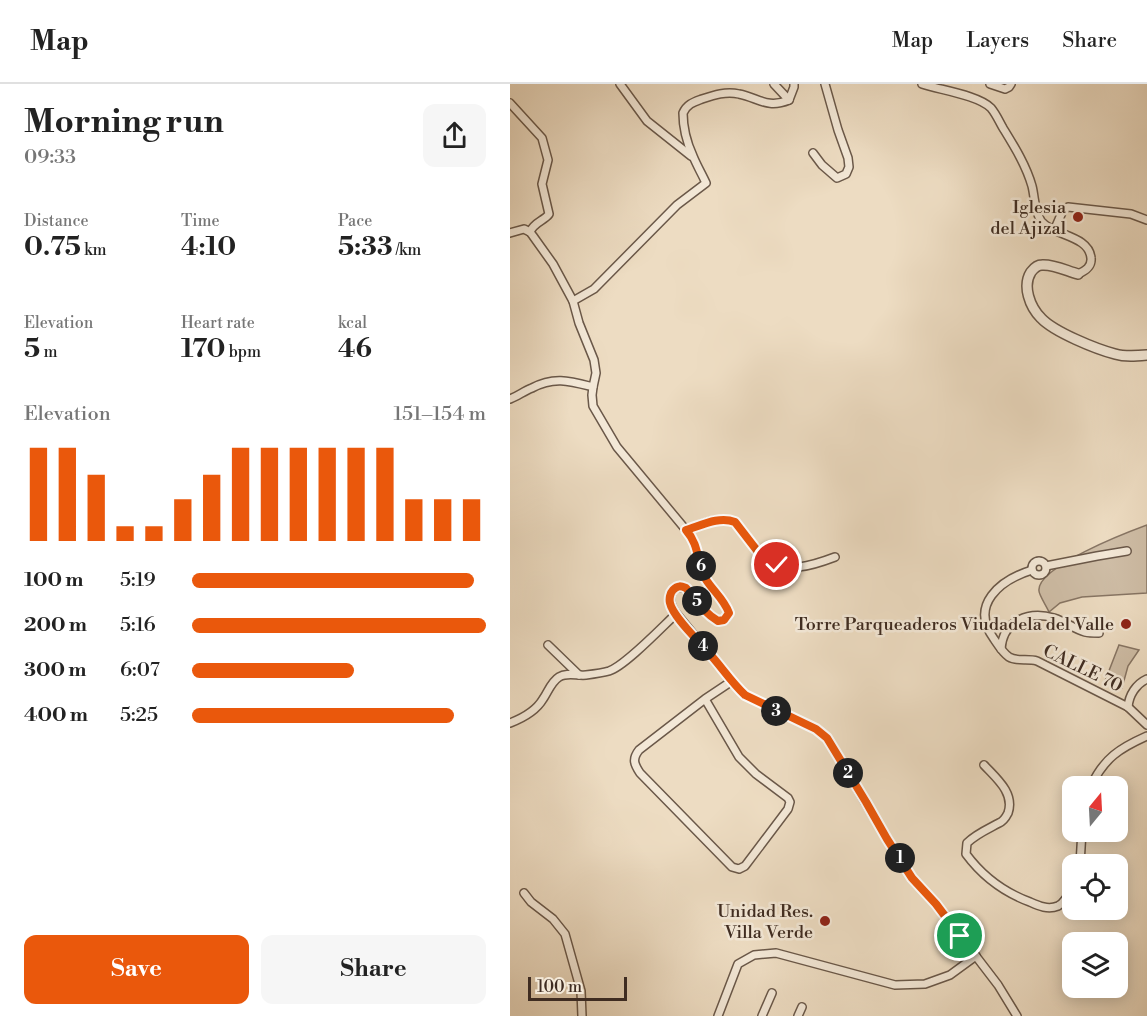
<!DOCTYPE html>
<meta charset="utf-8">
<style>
:root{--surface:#fff;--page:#f6f6f6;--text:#222;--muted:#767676;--line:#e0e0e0;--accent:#ea580c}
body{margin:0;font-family:"Libre Bodoni",serif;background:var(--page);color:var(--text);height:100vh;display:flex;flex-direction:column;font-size:22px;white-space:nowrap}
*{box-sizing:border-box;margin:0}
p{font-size:20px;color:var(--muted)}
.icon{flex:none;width:33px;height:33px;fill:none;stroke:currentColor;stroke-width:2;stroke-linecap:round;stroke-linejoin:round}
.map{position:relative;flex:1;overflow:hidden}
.drawer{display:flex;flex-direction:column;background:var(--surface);width:510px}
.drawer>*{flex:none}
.needle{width:39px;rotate:18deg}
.fabs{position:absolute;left:552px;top:692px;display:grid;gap:12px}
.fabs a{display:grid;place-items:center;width:66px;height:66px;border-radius:12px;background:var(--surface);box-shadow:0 3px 15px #0003;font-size:30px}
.scale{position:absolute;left:18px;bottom:15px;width:99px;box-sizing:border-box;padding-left:6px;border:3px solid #3f2c21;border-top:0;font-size:16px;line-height:21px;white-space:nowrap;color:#3f2c21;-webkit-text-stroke:4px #f3e8d7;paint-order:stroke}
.pin{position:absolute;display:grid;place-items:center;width:51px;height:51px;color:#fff;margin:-26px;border:3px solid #fff;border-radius:50%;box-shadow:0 2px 6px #0007}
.km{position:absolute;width:30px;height:30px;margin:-15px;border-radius:50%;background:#222;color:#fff;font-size:16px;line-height:30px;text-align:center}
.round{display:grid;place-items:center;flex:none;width:63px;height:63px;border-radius:12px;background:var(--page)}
.headline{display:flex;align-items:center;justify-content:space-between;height:102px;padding:0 24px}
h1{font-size:33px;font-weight:800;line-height:45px}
.metrics{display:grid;grid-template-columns:repeat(3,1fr);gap:9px;height:102px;padding:6px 24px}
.metrics div{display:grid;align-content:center}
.metrics b{font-size:26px;font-weight:800}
.metrics small{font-size:16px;font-weight:400}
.metrics p{font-size:16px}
.chart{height:168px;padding:12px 24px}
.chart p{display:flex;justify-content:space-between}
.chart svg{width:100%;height:108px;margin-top:6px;stroke:var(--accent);stroke-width:6}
.cta{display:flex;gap:12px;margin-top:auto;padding:12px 24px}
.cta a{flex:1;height:69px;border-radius:12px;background:var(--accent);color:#fff;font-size:24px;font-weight:800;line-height:69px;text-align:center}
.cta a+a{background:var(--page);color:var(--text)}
ul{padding:0 24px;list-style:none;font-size:20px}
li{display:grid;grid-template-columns:96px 72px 1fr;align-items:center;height:45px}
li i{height:15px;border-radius:8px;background:var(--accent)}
header{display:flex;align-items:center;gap:36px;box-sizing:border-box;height:84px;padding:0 30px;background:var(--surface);border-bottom:2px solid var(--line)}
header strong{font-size:28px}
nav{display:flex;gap:33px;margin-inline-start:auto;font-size:21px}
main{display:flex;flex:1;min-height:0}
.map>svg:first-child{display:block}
.green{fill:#cfbea7;stroke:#877564;stroke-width:1.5}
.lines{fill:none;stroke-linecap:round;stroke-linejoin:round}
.minor-casing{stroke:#6a5849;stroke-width:10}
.tertiary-casing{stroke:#6a5849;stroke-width:12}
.minor{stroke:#f3e8d7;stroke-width:7}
.tertiary{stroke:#f3e8d7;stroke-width:9}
.route-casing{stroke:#fff;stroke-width:12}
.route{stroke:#ea580c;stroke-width:8}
.poi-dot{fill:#8f2418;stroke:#f3e8d7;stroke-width:2}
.labels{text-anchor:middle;stroke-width:5;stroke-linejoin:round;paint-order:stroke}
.poi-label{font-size:18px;fill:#3f2c21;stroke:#f3e8d7;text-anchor:end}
.street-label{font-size:18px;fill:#3f2c21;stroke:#f3e8d7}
</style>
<header>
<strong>Map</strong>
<nav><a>Map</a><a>Layers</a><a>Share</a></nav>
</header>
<main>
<section class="drawer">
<div class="headline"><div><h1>Morning run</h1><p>09:33</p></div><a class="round"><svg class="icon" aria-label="share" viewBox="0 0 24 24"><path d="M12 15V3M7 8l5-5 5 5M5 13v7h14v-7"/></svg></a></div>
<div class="metrics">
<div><p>Distance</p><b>0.75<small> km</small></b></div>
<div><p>Time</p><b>4:10</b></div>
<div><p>Pace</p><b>5:33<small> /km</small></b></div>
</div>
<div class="metrics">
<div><p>Elevation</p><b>5<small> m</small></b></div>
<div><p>Heart rate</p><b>170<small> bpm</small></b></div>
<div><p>kcal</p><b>46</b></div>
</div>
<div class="chart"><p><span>Elevation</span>151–154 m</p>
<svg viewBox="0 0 160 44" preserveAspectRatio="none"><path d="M5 44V6M15 44V6M25 44V17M35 44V38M45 44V38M55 44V27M65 44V17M75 44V6M85 44V6M95 44V6M105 44V6M115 44V6M125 44V6M135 44V27M145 44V27M155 44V27"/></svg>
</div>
<ul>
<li><b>100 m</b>5:19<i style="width:96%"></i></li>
<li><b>200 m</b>5:16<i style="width:100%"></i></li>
<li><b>300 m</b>6:07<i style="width:55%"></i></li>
<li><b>400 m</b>5:25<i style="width:89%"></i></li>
</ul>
<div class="cta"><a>Save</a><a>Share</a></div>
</section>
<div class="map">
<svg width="637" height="932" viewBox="0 0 637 932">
<rect width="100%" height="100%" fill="#eddcc2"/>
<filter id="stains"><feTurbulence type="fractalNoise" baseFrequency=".00333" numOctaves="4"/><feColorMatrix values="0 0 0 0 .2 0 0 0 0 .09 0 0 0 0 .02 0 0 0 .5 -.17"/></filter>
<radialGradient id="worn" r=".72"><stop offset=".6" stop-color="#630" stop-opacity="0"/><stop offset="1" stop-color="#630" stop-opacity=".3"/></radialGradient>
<g class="green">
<path d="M637,441V509L572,513L550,519L539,528C537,523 529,511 529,507C526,483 618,448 637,441Z"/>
<path d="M609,561L629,566L618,582L612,604L595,597Z"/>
</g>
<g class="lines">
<g class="minor-casing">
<g id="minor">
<path d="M110,0L137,37L181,72"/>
<path d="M264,0L279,16"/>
<path d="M412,0C430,6 468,11 481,24C486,30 489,37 493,44C504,62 516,81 522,102C525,114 524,126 531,137C543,152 579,151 581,174C582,183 575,187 568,190"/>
<path d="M480,0L495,5L499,3L501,0"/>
<path d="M0,19L32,54L38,76L32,100L39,130C34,137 24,138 20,148"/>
<path d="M303,69L312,81L327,94L336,90L339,83L338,74L328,46L315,0"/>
<path d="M544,147L553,126L558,123L621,130L637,136"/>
<path d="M0,149L14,145L20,148L23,152L43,180L63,217L69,239L84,276L86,289L83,303"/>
<path d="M63,217L84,205L167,121L196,99C192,90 187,82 183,72C177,59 173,44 173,29C177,20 184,18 192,15C204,11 216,7 229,10C249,14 257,25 279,16L284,3V0"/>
<path d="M0,315C8,312 14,307 22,304C44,292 60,297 83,303L82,311L83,322L107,363L181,452C188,465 188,480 194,493C201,506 214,515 219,529L215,536L209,537C194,530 187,516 176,504L167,503C158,510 159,518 165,528L226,602L235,611L306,645L317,654L377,755L402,794L426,820L488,901L507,932"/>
<path d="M176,446C188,442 204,434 216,436C225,437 229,442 234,449C241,457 246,468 254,474C275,491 304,481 325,473"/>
<circle cx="529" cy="484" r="7"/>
<path d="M536,482L587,472L617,467"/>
<path d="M522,486C490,496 459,521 484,555C488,561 493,569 499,573C507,578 518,574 527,577L618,623L637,641"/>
<path d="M38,561L69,591"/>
<path d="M491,565C493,536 519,527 544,534C555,537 564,545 575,548C579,549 585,549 589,549"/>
<path d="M195,615L229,673L246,690L278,714L280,718L278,725L235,782L229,785L222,783L130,689C124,680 122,675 129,666L195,615L222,597"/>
<path d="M618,623C619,611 626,600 637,595"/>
<path d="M0,639C13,634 26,627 33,615C38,608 41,598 49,593C57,588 67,592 76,591C84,590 92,589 99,587C115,582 152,543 166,530"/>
<path d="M474,681C486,694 505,709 498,729C496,733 494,737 489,739C478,745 466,750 457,759L456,770C473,793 493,808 520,818C529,822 538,826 548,822C554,819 559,810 562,804"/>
<path d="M581,702C594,674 610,664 637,652"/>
<path d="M570,780L572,747"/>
<path d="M14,809L21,818L43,835L55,850L71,907L72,932"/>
<path d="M208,932L228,880L244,871L266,869L385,901L415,900L440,891L466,872"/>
<path d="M252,932L262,909"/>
<path d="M288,932L292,923"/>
</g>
</g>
<g class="tertiary-casing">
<path id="tertiary" d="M568,190C557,187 543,180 532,181C527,181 524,184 521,188C512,202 520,223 531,234C544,248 586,265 605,270C615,273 626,272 637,271"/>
</g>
<use href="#minor" class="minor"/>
<use href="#tertiary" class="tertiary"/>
</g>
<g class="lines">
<g class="route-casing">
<path id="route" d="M267,481L252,473L225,438C209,432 192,441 176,446C190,462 186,477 195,494C202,506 214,515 219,529L214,536L208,537C194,529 187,517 176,504C171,502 168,501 163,506C160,509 159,515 160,519C163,533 188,556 198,568C211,582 221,598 235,611L306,645L317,654L356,718L377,755L402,794L426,820L450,852"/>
</g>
<use href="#route" class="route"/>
</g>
<g class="poi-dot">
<circle cx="568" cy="133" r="6"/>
<circle cx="616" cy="540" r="6"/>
<circle cx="315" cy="837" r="6"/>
</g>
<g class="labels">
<g class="poi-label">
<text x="556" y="129">Iglesia<tspan x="556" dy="21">del Ajizal</tspan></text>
<text x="604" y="546">Torre Parqueaderos Viudadela del Valle</text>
<text x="303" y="833">Unidad Res.<tspan x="303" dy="21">Villa Verde</tspan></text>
</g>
<g class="street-label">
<text transform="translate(573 584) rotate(26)" y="6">CALLE 70</text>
</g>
</g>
<rect width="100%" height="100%" filter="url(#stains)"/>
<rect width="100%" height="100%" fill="url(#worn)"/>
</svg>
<div class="fabs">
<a><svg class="needle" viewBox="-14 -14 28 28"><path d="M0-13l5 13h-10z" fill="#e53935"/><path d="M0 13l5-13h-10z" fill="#767676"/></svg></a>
<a><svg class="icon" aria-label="locate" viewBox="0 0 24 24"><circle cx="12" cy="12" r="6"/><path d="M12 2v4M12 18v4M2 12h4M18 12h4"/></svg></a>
<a><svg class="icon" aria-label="layers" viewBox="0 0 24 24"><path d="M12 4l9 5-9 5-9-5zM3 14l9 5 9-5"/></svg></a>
</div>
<div class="scale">100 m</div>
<div class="pin" style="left:450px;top:852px;background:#1e9e55"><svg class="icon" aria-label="arrive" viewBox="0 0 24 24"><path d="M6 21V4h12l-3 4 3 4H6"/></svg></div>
<div class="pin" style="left:267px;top:481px;background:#d93025"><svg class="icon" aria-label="check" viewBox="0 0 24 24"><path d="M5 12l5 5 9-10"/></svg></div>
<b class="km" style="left:390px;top:774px">1</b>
<b class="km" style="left:338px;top:689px">2</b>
<b class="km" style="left:266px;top:627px">3</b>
<b class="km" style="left:193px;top:562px">4</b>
<b class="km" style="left:187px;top:517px">5</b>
<b class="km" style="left:191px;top:482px">6</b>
</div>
</main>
